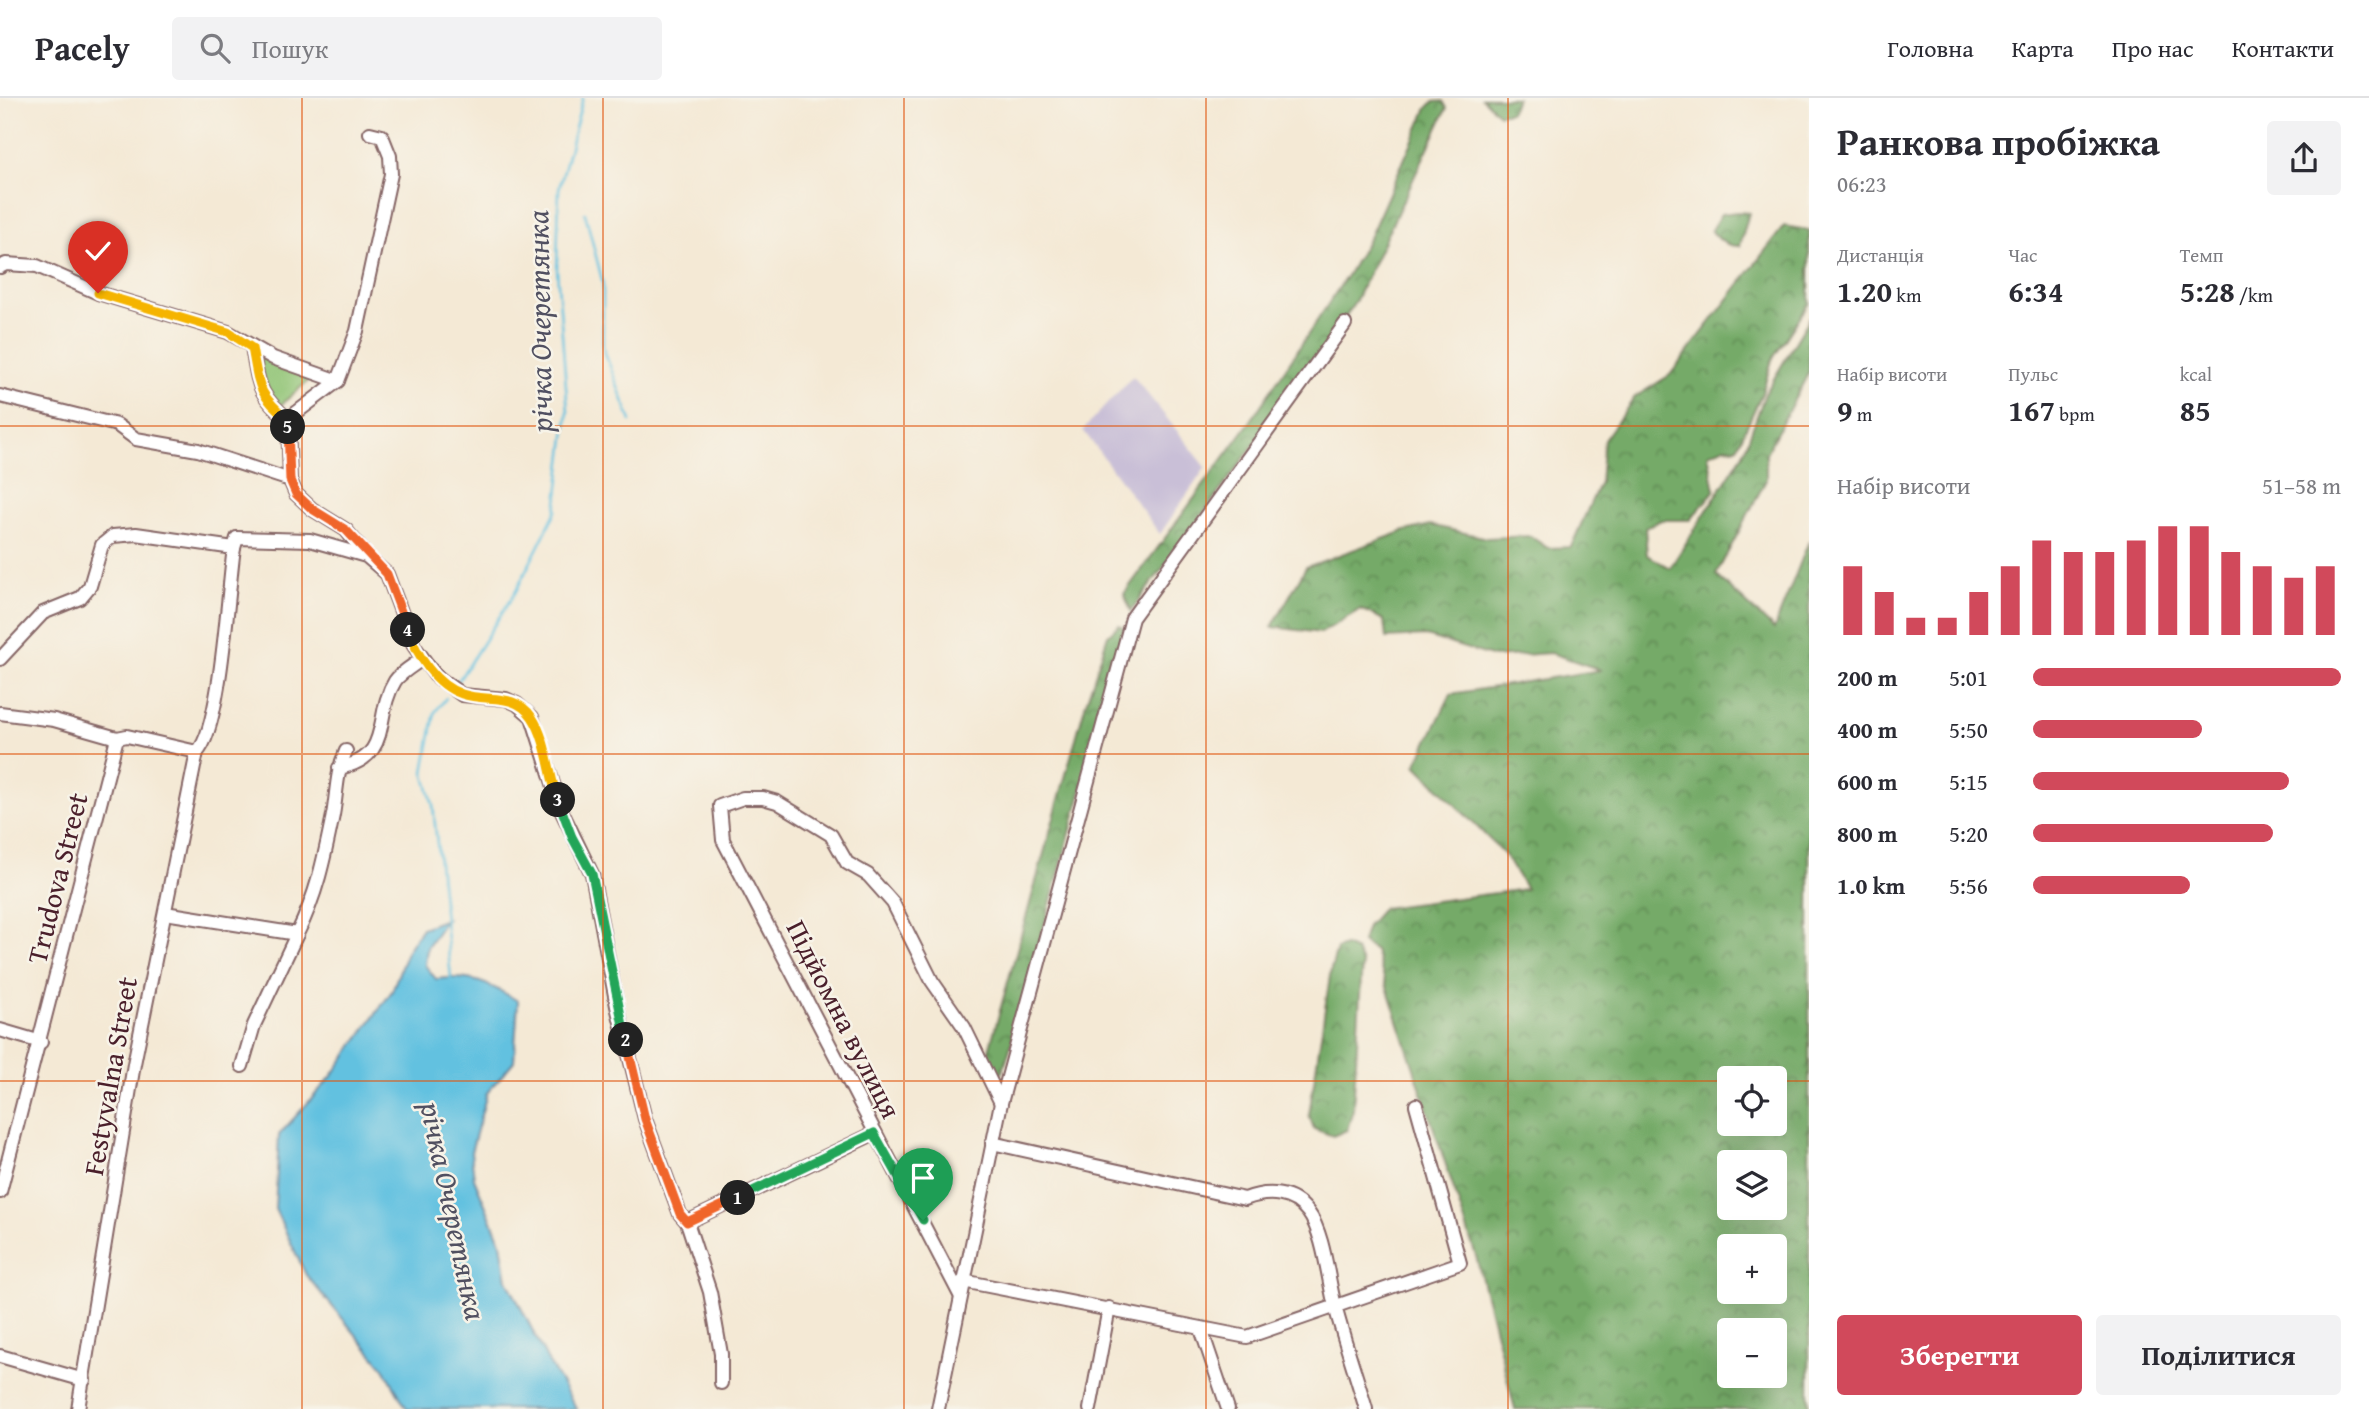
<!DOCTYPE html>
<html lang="uk">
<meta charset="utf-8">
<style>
:root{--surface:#fff;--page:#f2f2f3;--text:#2b2b33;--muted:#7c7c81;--line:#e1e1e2;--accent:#d1495b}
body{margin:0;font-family:"Gentium Book Plus",serif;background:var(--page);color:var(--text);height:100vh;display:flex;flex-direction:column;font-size:26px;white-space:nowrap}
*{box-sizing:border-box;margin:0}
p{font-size:23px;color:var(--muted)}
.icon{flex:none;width:38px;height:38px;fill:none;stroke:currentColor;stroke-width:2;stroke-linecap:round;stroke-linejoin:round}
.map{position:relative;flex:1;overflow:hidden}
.side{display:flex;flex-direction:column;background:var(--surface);width:560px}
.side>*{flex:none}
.fabs{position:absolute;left:1717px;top:968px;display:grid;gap:14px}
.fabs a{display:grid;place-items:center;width:70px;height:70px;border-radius:7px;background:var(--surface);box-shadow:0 7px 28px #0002;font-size:35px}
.pin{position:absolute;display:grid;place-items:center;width:60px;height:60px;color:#fff;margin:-72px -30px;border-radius:50% 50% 50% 0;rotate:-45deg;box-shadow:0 0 7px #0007}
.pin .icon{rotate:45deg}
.km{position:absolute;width:35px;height:35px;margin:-18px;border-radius:50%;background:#222;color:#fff;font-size:19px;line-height:35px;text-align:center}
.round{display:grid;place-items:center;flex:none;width:74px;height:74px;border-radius:7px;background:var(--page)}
.headline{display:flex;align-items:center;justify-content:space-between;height:119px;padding:0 28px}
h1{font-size:38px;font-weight:600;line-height:52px}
.metrics{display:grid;grid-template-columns:repeat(3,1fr);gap:10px;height:119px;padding:7px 28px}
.metrics div{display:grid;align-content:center}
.metrics b{font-size:30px;font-weight:600}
.metrics small{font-size:19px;font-weight:400}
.metrics p{font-size:19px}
.chart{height:196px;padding:14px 28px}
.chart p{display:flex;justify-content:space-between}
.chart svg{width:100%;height:126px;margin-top:7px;stroke:var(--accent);stroke-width:6}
.cta{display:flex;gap:14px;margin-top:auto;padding:14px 28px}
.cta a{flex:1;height:80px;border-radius:7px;background:var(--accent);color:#fff;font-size:28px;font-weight:600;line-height:80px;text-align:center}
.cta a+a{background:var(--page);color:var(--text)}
ul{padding:0 28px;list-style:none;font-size:23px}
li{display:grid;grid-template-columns:112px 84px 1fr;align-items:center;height:52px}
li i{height:18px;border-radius:9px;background:var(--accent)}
header{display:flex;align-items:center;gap:42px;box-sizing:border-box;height:98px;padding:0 35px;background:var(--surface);border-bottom:2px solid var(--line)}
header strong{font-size:33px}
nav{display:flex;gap:38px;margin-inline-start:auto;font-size:24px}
.search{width:490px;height:63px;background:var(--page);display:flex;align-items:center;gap:18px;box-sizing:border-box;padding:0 24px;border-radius:7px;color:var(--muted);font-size:26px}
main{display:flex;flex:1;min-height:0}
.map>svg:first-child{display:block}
.industrial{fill:#c9bfd7}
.green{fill:#91c476;stroke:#6e7250;stroke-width:2}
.forest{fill:url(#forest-crowns);stroke:#5f6449;stroke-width:2;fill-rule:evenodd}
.water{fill:#62c1e0;stroke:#567086;stroke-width:2}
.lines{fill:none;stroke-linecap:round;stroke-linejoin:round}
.stream{stroke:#62c1e0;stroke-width:2.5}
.minor-casing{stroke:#866666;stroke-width:16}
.minor{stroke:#fff;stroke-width:12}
.split-1-casing{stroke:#fff;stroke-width:14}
.split-2-casing{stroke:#fff;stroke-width:14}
.split-3-casing{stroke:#fff;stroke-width:14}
.split-4-casing{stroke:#fff;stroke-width:14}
.split-5-casing{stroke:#fff;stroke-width:14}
.split-6-casing{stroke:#fff;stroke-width:14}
.split-1{stroke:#22a559;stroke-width:9}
.split-2{stroke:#f0652b;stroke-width:9}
.split-3{stroke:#22a559;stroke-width:9}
.split-4{stroke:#f5b400;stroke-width:9}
.split-5{stroke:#f0652b;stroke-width:9}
.split-6{stroke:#f5b400;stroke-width:9}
.grid{fill:none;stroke:#e0560e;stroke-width:2;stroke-opacity:0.55}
.labels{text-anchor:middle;stroke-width:5;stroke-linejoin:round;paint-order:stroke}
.street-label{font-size:28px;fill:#4a1f2b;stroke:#f7f3e8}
.water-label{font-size:30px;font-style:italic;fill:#515061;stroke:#f7f3e8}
</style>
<header>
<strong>Pacely</strong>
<div class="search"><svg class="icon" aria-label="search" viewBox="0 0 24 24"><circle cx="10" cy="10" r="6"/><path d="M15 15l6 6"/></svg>Пошук</div>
<nav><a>Головна</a><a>Карта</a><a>Про нас</a><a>Контакти</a></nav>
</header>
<main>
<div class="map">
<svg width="1809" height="1311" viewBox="0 0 1809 1311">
<defs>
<pattern id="forest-crowns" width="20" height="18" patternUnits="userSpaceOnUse" patternTransform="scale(1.75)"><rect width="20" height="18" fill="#74aa67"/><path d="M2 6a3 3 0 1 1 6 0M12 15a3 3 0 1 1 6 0" fill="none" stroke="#618a55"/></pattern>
</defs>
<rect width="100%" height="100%" fill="#f7f3e8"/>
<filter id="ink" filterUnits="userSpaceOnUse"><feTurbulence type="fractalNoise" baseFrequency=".0143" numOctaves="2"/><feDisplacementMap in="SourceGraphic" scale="14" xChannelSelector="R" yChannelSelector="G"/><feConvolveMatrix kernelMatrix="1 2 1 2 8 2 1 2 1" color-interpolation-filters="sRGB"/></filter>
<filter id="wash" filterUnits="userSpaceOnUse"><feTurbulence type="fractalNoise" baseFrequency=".00686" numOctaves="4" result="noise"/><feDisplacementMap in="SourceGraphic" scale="28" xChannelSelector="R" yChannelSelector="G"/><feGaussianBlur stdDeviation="1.57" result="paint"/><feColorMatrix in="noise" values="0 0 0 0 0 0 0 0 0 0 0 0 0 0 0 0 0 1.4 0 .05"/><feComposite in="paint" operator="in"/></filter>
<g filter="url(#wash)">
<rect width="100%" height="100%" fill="#f4e9d5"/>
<path class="industrial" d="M1133,278L1206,369L1160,436L1083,332Z"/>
<path class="green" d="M252,250L316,276L276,311Z"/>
<g class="forest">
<path d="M1482,0H1517L1510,14L1499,16Z"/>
<path d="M1443,3L1447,10L1355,204L1328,247L1131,513L1124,496L1250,324L1348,176L1370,138L1427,10L1433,4Z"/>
<path d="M1737,114L1749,115L1740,148C1725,148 1720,143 1711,132L1721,116Z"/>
<path d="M1784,128L1809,132V205L1772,262L1762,295L1737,350L1725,349L1708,356L1715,392L1690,422H1661L1645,430L1647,457L1670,470L1743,356L1765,296L1809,221V274L1766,355V382L1716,477L1774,531L1809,443V1311H1515L1476,1158L1375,853L1362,844L1367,828L1383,810L1526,791L1505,757L1416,667L1451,596L1601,572L1551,555L1494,559L1426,538L1386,540L1384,522L1361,511L1321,535L1272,529L1306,469L1402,434L1430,427L1487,440L1530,438L1548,450L1571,449L1600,384L1604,342L1635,299L1670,277ZM1729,980H1774V1026H1729ZM1729,1064H1774V1110H1729ZM1774,1148V1194H1729V1148ZM1774,1232V1278H1729V1232Z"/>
<path d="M1119,527L1123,529L1124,541L1009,954L1002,975L994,980L986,971L987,959L1085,608L1108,537Z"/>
<path d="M1345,848L1356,853L1362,865L1353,1012L1347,1032L1333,1038L1314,1031L1309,1017L1331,871L1337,851Z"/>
</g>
<path class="water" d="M446,821L427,850L425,867L436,881C472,877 488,885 518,903L514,963L487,995L471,1054L474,1080L501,1145L507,1182L549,1265L577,1311H407L384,1270L306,1177L275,1111L279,1037L331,979L392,893L408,851L422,830Z"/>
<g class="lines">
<g class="stream">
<path d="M585,115L603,186V250L631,323"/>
<path d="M455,588L516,493L556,413L568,314L557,172L559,91L583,0"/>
<path d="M446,600L435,614L424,674L433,707L451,880"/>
</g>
</g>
</g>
<g filter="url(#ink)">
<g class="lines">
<g class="minor-casing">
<g id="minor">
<path d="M0,169L6,166L37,168L98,195L228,234L273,260L338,283L357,233L391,76L390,58L382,38L370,35"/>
<path d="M252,249C259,287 257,296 288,321L290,382L296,396L312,411L346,432L366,457"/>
<path d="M0,298L117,327L136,341L198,352L290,382"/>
<path d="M288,321L338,283"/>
<path d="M0,561L43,515L80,500L90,488L102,447L113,438L136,436L234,450L237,440L310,442L366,458L387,476L414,548L435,577L462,597L506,601L517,606L532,619L562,714L592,776L617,908L645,1021L680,1116L687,1124L710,1194L721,1256V1285"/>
<path d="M0,615L54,622L117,640L127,638L197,654"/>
<path d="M197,654C221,632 228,490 234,450"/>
<path d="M339,670C394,659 373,618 395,583C400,575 414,567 422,561"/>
<path d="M165,815L297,836C317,796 324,761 333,717C337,695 336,674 346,653"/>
<path d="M0,932L41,944"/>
<path d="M242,968L254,927L297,836"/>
<path d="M992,1045L1245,1101C1268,1092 1293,1094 1308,1114C1324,1135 1328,1182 1335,1208C1344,1242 1356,1277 1366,1311"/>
<path d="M0,1094L117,640"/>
<path d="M687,1124L875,1035"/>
<path d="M963,1183L1247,1239L1460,1165L1416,1007"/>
<path d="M960,1197L723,742L720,708L743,700H763L777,704L831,737L847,765L868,777L893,805L932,883L964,929L1001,1005"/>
<path d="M1201,1231L1228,1311"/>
<path d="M0,1258L84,1282"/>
<path d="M78,1311L134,966L197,654"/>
<path d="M938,1311L1001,1005L1132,520L1345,226"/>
<path d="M1090,1311L1109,1210"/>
</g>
</g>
<use href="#minor" class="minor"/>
</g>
</g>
<g class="lines" filter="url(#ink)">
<g class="split-1-casing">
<path id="split-1" d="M738,1100L874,1035L923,1122"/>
</g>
<g class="split-2-casing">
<path id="split-2" d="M626,942L645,1021L680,1116L687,1124L738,1100"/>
</g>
<g class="split-3-casing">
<path id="split-3" d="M558,702L572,739L592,776L626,942"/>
</g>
<g class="split-4-casing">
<path id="split-4" d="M408,532C417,557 435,587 462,596C487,605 514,593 532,619C547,641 549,677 558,702"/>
</g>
<g class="split-5-casing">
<path id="split-5" d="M288,329L290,382L296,396L312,411L346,432L387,476L408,532"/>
</g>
<g class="split-6-casing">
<path id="split-6" d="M98,195L228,234L252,250C259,287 257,296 288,321V329"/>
</g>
<use href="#split-1" class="split-1"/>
<use href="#split-2" class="split-2"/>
<use href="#split-3" class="split-3"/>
<use href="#split-4" class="split-4"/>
<use href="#split-5" class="split-5"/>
<use href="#split-6" class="split-6"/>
</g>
<path class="grid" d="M302,0V1311M603,0V1311M904,0V1311M1206,0V1311M1508,0V1311M0,328H1809M0,656H1809M0,983H1729M1774,983H1809"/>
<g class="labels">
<g class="street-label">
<text transform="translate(57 780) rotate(-76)" y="10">Trudova Street</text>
<text transform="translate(844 921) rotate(63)" y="10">Підйомна вулиця</text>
<text transform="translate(110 978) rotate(-80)" y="10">Festyvalna Street</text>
</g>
<g class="water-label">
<text transform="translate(540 223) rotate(-91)" y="10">річка Очеретянка</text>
<text transform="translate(453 1113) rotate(78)" y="10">річка Очеретянка</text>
</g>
</g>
</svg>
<div class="fabs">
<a><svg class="icon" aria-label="locate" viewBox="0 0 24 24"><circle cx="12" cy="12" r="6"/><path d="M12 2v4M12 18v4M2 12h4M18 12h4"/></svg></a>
<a><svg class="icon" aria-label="layers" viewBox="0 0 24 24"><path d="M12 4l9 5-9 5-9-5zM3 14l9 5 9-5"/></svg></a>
<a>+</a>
<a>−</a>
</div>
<div class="pin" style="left:923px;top:1122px;background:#1e9e55"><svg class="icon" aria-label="arrive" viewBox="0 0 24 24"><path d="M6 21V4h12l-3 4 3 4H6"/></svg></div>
<div class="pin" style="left:98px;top:195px;background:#d93025"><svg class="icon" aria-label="check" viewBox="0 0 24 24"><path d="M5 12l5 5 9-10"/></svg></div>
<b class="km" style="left:738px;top:1100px">1</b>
<b class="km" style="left:626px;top:942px">2</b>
<b class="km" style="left:558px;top:702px">3</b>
<b class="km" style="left:408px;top:532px">4</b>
<b class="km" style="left:288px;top:329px">5</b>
</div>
<section class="side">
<div class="headline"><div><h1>Ранкова пробіжка</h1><p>06:23</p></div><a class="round"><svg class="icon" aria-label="share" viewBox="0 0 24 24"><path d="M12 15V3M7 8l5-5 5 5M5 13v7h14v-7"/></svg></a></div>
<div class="metrics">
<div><p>Дистанція</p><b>1.20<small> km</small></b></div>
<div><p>Час</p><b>6:34</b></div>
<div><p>Темп</p><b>5:28<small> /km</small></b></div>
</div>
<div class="metrics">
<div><p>Набір висоти</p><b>9<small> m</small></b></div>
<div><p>Пульс</p><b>167<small> bpm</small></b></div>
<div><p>kcal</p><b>85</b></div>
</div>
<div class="chart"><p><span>Набір висоти</span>51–58 m</p>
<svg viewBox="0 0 160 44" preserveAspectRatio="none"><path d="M5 44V20M15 44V29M25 44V38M35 44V38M45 44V29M55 44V20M65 44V11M75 44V15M85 44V15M95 44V11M105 44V6M115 44V6M125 44V15M135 44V20M145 44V24M155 44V20"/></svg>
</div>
<ul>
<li><b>200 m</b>5:01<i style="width:100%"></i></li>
<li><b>400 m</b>5:50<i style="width:55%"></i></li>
<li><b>600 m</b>5:15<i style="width:83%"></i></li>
<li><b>800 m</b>5:20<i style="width:78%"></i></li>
<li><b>1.0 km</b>5:56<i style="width:51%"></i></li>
</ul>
<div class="cta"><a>Зберегти</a><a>Поділитися</a></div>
</section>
</main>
